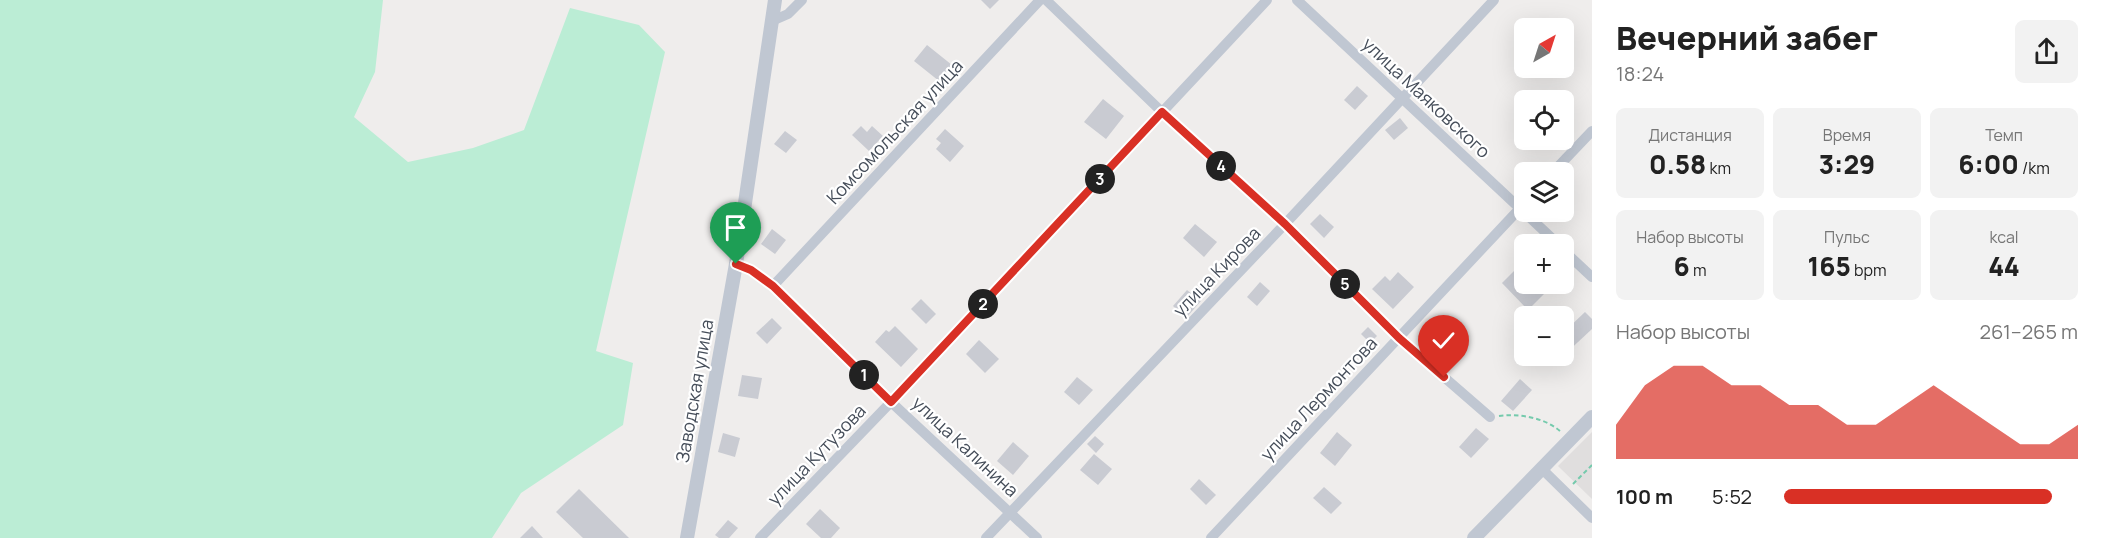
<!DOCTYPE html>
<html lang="ru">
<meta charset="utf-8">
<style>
:root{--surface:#fff;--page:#f2f2f2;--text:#222;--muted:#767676;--accent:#d93025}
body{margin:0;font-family:Manrope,sans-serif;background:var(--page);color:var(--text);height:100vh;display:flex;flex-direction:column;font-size:22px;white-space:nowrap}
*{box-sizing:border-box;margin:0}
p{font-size:20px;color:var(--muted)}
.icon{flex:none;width:33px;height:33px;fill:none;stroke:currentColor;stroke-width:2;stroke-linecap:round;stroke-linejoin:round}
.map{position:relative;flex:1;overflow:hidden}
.drawer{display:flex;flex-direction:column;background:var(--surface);width:510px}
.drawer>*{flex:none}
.needle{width:39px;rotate:39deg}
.controls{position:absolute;left:1514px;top:18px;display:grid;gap:12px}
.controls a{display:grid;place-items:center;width:60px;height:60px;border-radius:9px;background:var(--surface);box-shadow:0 6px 24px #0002;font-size:30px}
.pin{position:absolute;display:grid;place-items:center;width:51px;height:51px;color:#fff;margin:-62px -26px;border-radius:50% 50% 50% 0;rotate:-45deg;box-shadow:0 0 6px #0007}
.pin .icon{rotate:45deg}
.km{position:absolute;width:30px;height:30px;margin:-15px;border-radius:50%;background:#222;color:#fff;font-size:16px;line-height:30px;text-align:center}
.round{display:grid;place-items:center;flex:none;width:63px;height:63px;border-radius:9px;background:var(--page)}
.headline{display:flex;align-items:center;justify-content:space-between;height:102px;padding:0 24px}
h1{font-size:33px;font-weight:800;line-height:45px}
.metrics{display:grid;grid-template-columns:repeat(3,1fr);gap:9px;height:102px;padding:6px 24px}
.metrics div{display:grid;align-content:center;border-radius:9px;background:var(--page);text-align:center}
.metrics b{font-size:26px;font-weight:800}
.metrics small{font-size:16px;font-weight:400}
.metrics p{font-size:16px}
.chart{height:168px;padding:12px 24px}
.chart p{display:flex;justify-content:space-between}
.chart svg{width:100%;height:108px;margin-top:6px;fill:var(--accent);opacity:.7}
ul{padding:0 24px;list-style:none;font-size:20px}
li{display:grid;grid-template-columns:96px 72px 1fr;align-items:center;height:45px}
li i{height:15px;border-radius:8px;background:var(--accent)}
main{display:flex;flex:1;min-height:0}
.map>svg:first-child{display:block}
.education{fill:#e0dede}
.green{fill:#bbedd5}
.building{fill:#c9cbd2}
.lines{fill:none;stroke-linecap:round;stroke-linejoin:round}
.path{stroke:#74caac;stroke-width:2;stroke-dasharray:4.5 3;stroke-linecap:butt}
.minor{stroke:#c0c7d2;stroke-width:10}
.tertiary{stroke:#c0c7d2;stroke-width:14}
.route-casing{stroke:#fff;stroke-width:12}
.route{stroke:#d93025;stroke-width:8}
.labels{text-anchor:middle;stroke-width:4.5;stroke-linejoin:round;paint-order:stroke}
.street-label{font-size:18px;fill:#454d59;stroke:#fff}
</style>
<main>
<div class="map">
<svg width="1592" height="538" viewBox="0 0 1592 538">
<rect width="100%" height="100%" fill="#efedec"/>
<path class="education" d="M1592,432V499L1558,466Z"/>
<path class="green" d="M0,0H383L375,72L354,117L408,162L473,148L524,130L570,8L639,25L665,52L596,351L633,363L623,425L521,493L492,538H0Z"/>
<g class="building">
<path d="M981,0H999L990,9Z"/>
<path d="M927,45L952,65L939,81L914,61Z"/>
<path d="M1357,86L1368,96L1355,110L1344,100Z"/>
<path d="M1103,99L1124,116L1106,139L1084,122Z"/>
<path d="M1400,118L1408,128L1394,140L1385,130Z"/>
<path d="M861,126L867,132L872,126L883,136L869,151L852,135Z"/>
<path d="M945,129L964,146L950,162L936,149L941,143L936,139Z"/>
<path d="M785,131L797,140L786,153L774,144Z"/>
<path d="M1320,214L1334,227L1324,238L1310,224Z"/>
<path d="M1195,224L1217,242L1204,257L1183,238Z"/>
<path d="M772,229L786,240L775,254L761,244Z"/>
<path d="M1524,261V284H1554L1528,310L1502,283Z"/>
<path d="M1398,272L1414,287L1393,309L1372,289L1385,276L1390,281Z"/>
<path d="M1260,282L1270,291L1257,306L1247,297Z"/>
<path d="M1187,290L1201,301L1186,318L1173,306Z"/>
<path d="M921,299L936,314L926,324L911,309Z"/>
<path d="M1585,312L1592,319V329L1563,356V333Z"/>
<path d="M772,318L782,328L767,344L756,333Z"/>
<path d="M895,326L918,349L901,367L875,342L886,330L889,332Z"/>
<path d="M1368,327L1377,336L1370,343L1361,334Z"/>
<path d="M979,340L999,359L985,373L966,354Z"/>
<path d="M742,375L762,378L758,399L738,396Z"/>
<path d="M1077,377L1093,390L1079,405L1064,392Z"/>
<path d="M1520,379L1532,390L1513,411L1501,401Z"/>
<path d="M1476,428L1489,439L1471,458L1459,447Z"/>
<path d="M1337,432L1352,445L1335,466L1320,453Z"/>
<path d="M723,433L740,438L735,457L718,452Z"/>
<path d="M1095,436L1104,444L1096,453L1087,444Z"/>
<path d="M1013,442L1029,456L1013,475L997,461Z"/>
<path d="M1094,454L1112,469L1098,485L1080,470Z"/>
<path d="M1199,479L1216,495L1206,505L1190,489Z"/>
<path d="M1324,487L1342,503L1331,514L1313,498Z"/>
<path d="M579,489L629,538H583L556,512Z"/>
<path d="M820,509L840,528L831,538H821L806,524Z"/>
<path d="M728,520L738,528L729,538H719L715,535Z"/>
<path d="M532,526L543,538H520Z"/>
</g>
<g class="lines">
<g class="path">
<path d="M1499,416C1519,413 1546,418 1561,432"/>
<path d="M1573,484L1592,465"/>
</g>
<g class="minor">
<path d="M1046,0L1162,112L1285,224L1399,338L1490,417"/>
<path d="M1297,0L1558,244"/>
<path d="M772,21L788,14L802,0"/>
<path d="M1553,172L1592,131"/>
<path d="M1563,250L1592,277"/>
<path d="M736,264L751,270L773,286L891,402L1037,538"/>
<path d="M773,286L1040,0"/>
<path d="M1542,469L1592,518"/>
<path d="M760,538L891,402L1267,0"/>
<path d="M986,538L1285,224L1494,0"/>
<path d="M1211,538L1524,204"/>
</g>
<g class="tertiary">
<path d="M687,538L736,264L775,0"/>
<path d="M1474,538L1592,417"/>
</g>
</g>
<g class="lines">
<g class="route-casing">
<path id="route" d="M736,264L751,270L773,286L891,402L1162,112L1285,224L1399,338L1444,377"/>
</g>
<use href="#route" class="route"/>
</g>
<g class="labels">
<g class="street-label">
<text transform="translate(1426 98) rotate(43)" y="6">улица Маяковского</text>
<text transform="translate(895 132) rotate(-47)" y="6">Комсомольская улица</text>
<text transform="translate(1217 272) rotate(-46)" y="6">улица Кирова</text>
<text transform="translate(695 391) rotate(-80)" y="6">Заводская улица</text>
<text transform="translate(1319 399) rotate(-47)" y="6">улица Лермонтова</text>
<text transform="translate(965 447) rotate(43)" y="6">улица Калинина</text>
<text transform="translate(817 455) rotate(-46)" y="6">улица Кутузова</text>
</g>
</g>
</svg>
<div class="controls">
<a><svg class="needle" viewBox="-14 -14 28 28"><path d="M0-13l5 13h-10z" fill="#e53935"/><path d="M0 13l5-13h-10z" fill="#767676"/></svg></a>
<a><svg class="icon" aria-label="locate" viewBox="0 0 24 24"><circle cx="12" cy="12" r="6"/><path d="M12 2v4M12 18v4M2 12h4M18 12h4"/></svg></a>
<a><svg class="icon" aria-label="layers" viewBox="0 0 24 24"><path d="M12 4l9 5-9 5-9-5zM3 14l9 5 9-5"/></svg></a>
<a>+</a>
<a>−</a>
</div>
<div class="pin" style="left:736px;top:264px;background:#1e9e55"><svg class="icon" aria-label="arrive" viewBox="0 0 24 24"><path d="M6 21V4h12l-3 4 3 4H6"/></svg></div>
<div class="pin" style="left:1444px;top:377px;background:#d93025"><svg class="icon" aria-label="check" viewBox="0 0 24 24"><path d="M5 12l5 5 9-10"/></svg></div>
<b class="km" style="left:864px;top:375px">1</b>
<b class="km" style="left:983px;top:304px">2</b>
<b class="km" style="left:1100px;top:179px">3</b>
<b class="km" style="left:1221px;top:166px">4</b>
<b class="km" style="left:1345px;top:284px">5</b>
</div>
<section class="drawer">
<div class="headline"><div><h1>Вечерний забег</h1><p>18:24</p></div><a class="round"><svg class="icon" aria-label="share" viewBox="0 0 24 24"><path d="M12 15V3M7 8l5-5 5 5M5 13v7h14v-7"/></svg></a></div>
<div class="metrics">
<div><p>Дистанция</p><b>0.58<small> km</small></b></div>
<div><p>Время</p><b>3:29</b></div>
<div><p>Темп</p><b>6:00<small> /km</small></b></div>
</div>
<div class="metrics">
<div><p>Набор высоты</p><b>6<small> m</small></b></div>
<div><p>Пульс</p><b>165<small> bpm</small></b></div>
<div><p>kcal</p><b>44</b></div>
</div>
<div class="chart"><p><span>Набор высоты</span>261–265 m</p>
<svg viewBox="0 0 160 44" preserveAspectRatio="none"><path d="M0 44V30L10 14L20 6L30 6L40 14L50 14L60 22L70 22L80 30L90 30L100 22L110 14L120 22L130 30L140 38L150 38L160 30V44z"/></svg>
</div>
<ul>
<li><b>100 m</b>5:52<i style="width:91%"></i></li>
</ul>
</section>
</main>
